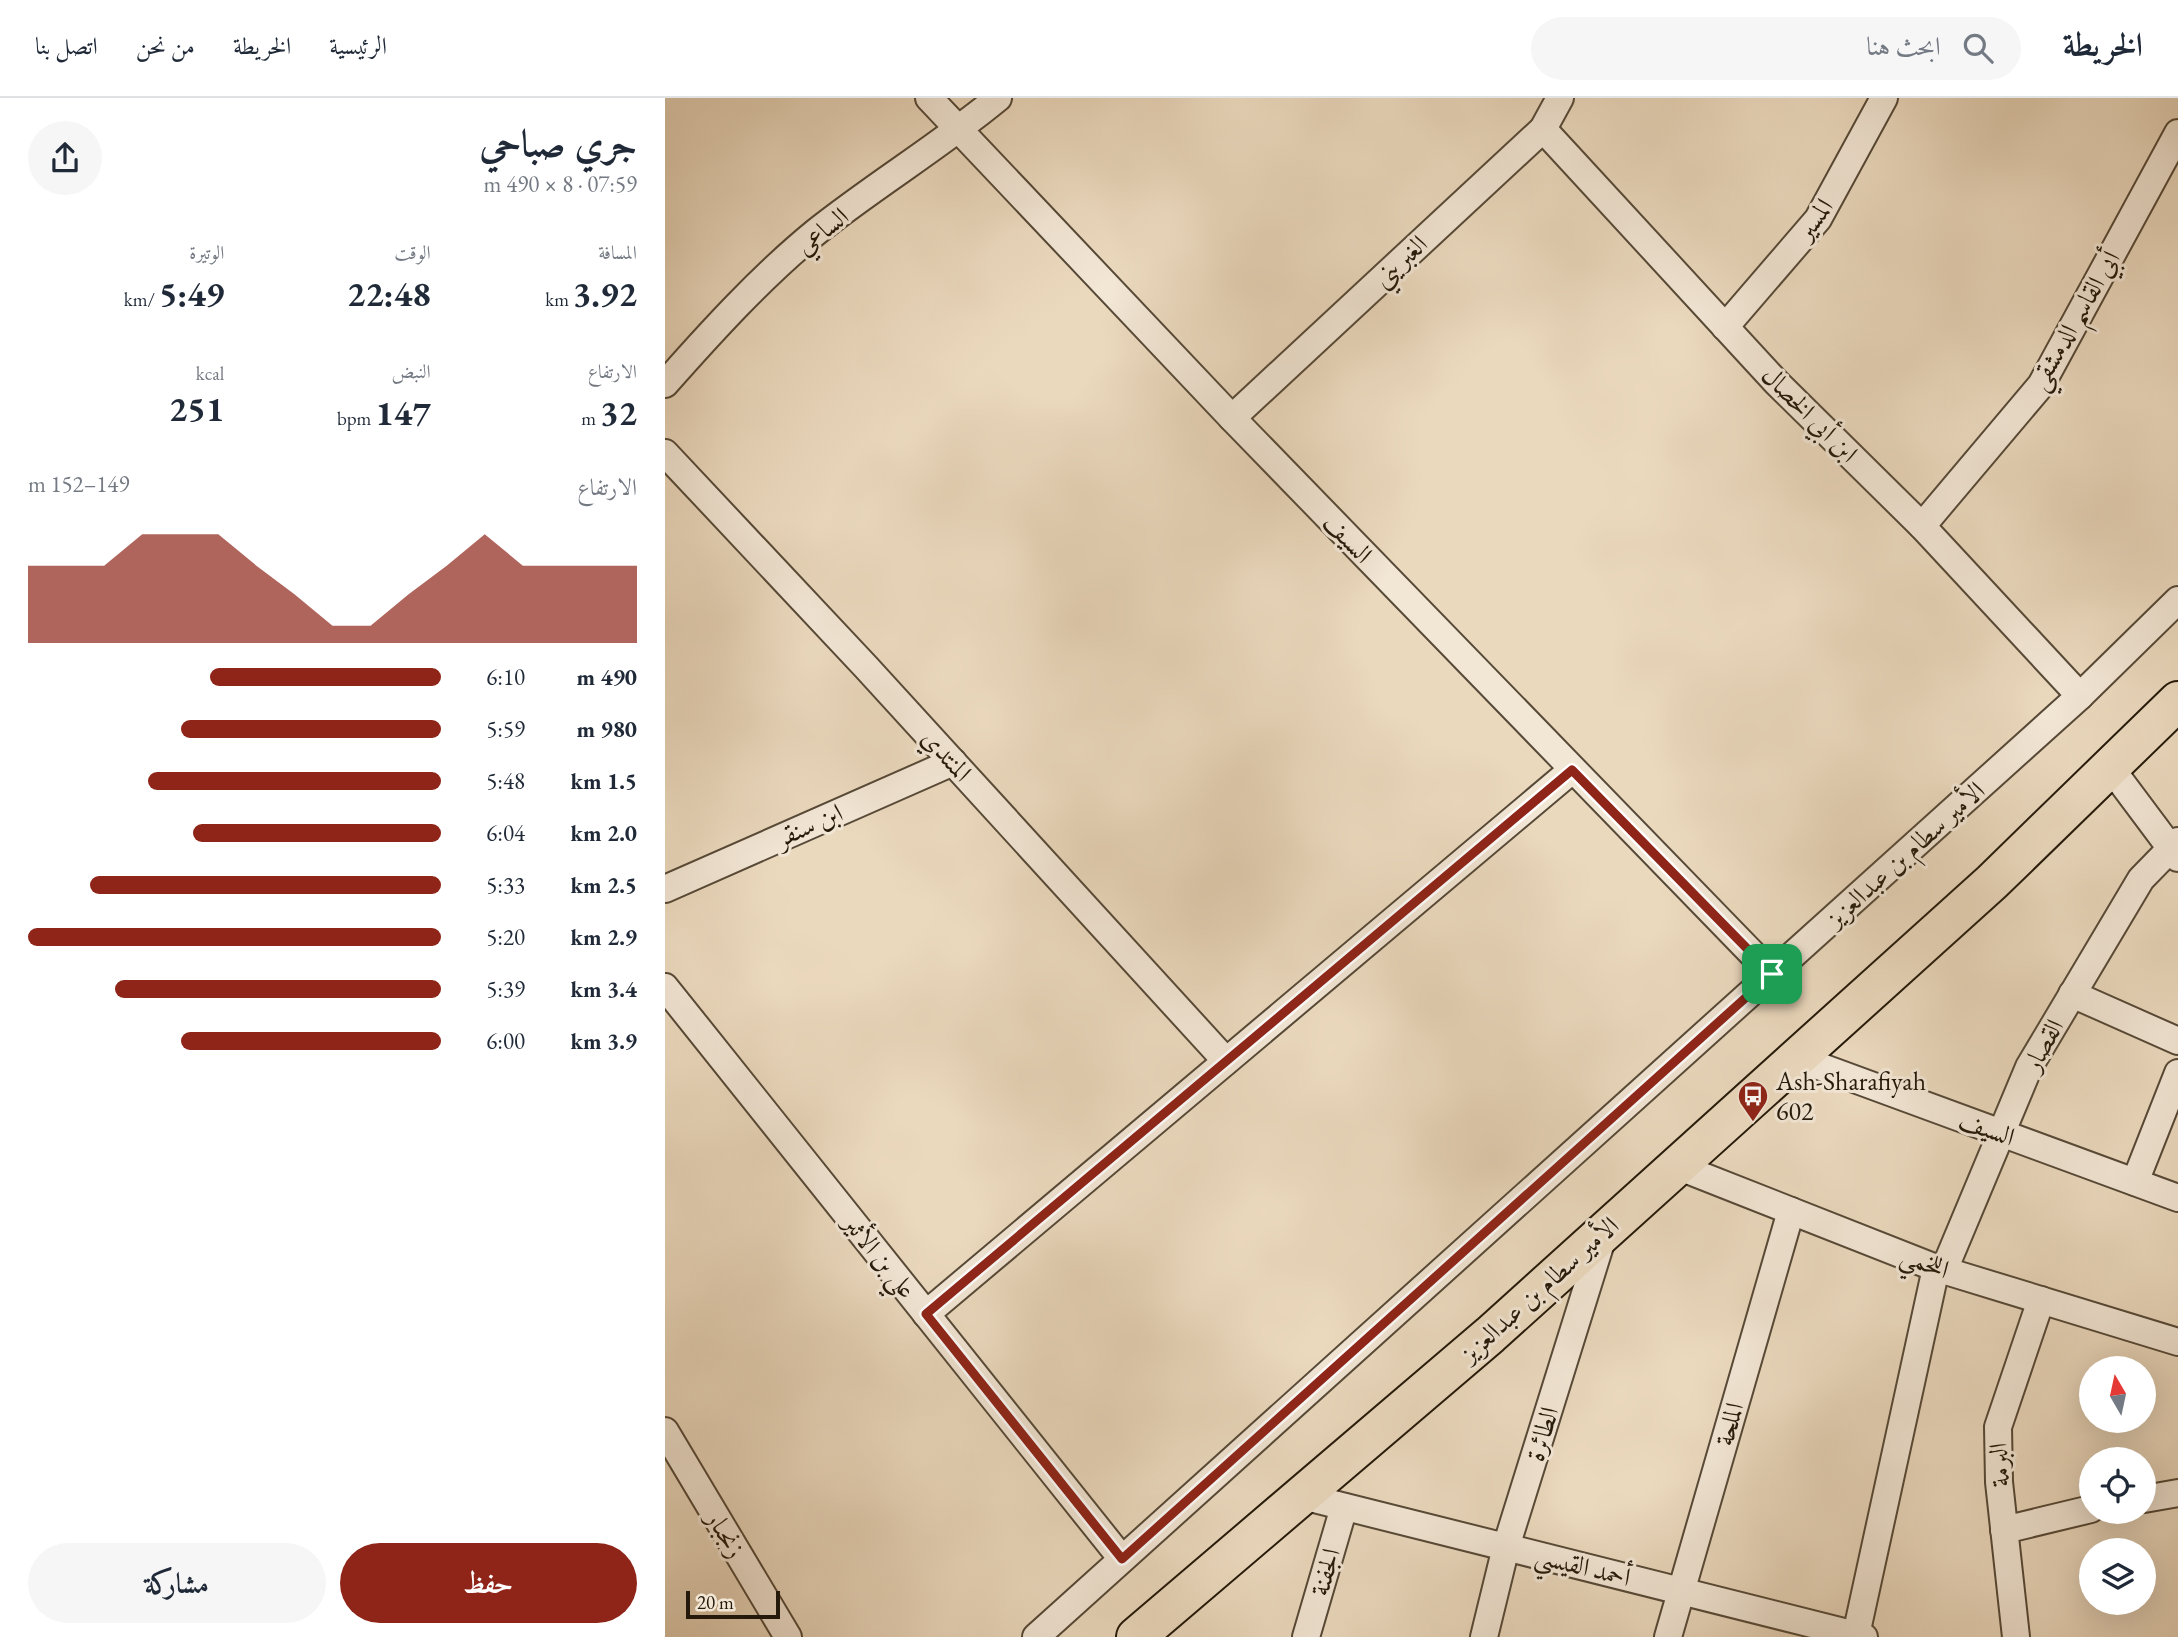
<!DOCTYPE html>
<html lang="ar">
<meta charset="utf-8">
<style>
:root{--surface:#fff;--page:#f6f6f7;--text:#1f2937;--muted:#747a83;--line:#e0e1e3;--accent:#8f2418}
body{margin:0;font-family:"EB Garamond",Amiri,serif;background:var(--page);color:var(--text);direction:rtl;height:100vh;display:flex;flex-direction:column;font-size:26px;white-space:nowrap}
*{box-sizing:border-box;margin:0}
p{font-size:23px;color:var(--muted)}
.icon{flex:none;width:38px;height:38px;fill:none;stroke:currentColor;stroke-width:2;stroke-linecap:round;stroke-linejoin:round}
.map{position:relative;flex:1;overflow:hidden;direction:ltr}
.sheet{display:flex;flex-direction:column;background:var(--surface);width:665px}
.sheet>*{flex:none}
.needle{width:46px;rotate:351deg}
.controls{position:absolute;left:1414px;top:1258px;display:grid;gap:14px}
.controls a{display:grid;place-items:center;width:77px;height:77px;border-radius:50%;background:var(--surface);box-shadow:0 7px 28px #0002;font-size:35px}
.scale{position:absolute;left:21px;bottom:18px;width:94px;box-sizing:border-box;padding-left:7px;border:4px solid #24190a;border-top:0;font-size:19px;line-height:24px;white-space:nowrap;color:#24190a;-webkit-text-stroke:5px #f2e6d5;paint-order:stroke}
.pin{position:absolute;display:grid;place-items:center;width:60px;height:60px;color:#fff;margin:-30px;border-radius:14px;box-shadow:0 4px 10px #0006}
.round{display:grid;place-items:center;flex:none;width:74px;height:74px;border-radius:37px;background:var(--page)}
.overview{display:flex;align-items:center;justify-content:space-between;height:119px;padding:0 28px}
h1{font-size:38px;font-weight:700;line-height:52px}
.stats{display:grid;grid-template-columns:repeat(3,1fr);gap:10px;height:119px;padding:7px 28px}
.stats div{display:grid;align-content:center}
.stats b{font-size:35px;font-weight:700}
.stats small{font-size:19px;font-weight:400}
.stats p{font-size:19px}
.chart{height:196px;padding:14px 28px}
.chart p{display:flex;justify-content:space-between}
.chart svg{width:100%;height:126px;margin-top:7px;fill:var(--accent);opacity:.7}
.cta{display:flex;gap:14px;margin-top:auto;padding:14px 28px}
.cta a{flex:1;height:80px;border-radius:42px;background:var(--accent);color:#fff;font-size:28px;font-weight:700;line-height:80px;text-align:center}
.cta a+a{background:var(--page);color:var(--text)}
ul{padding:0 28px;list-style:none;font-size:23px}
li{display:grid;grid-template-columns:112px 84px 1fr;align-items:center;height:52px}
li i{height:18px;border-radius:9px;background:var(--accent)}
header{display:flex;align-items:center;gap:42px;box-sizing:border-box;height:98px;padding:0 35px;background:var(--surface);border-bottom:2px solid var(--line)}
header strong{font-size:33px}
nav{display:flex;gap:38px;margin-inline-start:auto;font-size:24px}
.search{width:490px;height:63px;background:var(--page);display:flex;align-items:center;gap:18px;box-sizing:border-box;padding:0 24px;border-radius:38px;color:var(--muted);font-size:26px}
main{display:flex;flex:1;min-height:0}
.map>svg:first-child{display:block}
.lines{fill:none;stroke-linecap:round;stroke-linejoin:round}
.minor-casing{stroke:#564937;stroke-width:30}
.primary-casing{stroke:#24190a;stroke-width:42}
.minor{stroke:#f2e6d5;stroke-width:26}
.primary{stroke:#ebd9be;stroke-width:38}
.route-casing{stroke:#fff;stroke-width:14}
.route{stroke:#8f2418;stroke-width:9}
.labels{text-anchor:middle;stroke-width:6;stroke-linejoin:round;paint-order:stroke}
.street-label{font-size:26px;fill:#24190a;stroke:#f2e6d5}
.poi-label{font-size:26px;fill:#24190a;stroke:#f2e6d5;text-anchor:start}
</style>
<header>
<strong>الخريطة</strong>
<div class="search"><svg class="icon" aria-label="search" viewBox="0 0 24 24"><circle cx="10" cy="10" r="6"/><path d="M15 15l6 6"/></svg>ابحث هنا</div>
<nav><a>الرئيسية</a><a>الخريطة</a><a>من نحن</a><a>اتصل بنا</a></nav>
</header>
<main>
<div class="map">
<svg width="1513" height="1539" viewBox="0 0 1513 1539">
<rect width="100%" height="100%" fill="#ebd9be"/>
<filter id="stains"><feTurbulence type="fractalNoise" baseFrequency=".00286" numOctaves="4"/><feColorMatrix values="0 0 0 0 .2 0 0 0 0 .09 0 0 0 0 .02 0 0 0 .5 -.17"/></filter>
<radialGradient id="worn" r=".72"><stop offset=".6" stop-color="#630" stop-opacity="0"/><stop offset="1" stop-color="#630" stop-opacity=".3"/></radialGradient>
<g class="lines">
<g class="minor-casing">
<g id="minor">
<path d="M264,0L567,320L1107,876"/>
<path d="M878,31L1111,284L1257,428L1415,598"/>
<path d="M1060,229L1153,121L1219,0"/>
<path d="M0,286C46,234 97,178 151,134C210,87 275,48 333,0"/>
<path d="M567,320L878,31L895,0"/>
<path d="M0,355L201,569L561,963"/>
<path d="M1257,428L1376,287L1513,35"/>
<path d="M1445,669L1513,760"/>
<path d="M0,791L288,664"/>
<path d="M0,889L457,1461"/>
<path d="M1407,896L1513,943"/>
<path d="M1132,960L1513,1100"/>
<path d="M1012,1068L1271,1170L1513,1244"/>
<path d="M1470,1084L1513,975"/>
<path d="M1279,1172L1364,969L1476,781L1513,743"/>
<path d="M261,1216L907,672"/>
<path d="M0,1333L123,1539"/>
<path d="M637,1398L1199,1539"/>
<path d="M1479,1401L1513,1395"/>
<path d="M1339,1432L1426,1411"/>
<path d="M1191,1537L1271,1170"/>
<path d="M371,1539L1415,598L1513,502"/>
<path d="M641,1539L679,1409"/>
<path d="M819,1539L841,1449L939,1135"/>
<path d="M1003,1539L1126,1113"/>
<path d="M1351,1539L1334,1384L1333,1329L1376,1202"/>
</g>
</g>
<g class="primary-casing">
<path id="primary" d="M471,1539L825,1237L1327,784L1513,603"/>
</g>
<use href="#minor" class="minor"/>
<use href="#primary" class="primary"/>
</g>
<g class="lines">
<g class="route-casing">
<path id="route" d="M907,672L1107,876L457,1461L261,1216Z"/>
</g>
<use href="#route" class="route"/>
</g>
<defs>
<g id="bus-pin" transform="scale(1.575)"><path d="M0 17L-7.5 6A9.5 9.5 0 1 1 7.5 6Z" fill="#8f2418" stroke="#f2e6d5"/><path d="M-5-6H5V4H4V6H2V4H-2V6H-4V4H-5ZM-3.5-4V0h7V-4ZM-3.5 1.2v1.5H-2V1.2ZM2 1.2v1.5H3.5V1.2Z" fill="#fff"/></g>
</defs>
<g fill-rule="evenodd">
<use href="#bus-pin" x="1088" y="998"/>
</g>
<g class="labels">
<g class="street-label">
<text transform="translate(1149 121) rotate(-54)" y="9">المسير</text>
<text transform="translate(157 133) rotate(-39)" y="9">الساعي</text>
<text transform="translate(735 163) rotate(-43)" y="9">الغبريني</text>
<text transform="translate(1409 222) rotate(-60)" y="9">أبي القاسم الدمشقي</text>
<text transform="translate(1145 316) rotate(45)" y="9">ابن أبي الخصال</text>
<text transform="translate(683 440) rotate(46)" y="9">السيف</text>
<text transform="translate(282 657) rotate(48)" y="9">المنتدي</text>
<text transform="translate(144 727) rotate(-24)" y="9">ابن سنقر</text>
<text transform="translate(1240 756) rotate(-42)" y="9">الأمير سطام بن عبدالعزيز</text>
<text transform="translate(1378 947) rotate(-61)" y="9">القصار</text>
<text transform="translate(1322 1030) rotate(20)" y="9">السيف</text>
<text transform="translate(215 1158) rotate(51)" y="9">علي بن الأثير</text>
<text transform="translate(1260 1164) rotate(20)" y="9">اللخمي</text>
<text transform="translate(874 1191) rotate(-42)" y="9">الأمير سطام بن عبدالعزيز</text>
<text transform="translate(1064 1326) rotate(-74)" y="9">الملحة</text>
<text transform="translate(877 1336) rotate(-73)" y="9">الطائرة</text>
<text transform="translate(1334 1367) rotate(-93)" y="9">البرمة</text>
<text transform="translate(61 1436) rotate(59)" y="9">زنجبار</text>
<text transform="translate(918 1468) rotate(14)" y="9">أحمد القيسي</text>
<text transform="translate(660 1474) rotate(-74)" y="9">الجفنة</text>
</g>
<g class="poi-label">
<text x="1111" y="992">Ash-Sharafiyah<tspan x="1111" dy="30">602</tspan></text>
</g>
</g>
<rect width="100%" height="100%" filter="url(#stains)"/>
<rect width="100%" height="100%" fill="url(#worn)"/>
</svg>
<div class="controls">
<a><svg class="needle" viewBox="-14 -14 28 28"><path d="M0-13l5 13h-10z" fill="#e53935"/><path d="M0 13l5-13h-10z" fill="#747a83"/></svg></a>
<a><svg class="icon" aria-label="locate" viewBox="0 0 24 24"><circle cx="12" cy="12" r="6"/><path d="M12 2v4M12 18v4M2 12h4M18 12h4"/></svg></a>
<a><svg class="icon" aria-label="layers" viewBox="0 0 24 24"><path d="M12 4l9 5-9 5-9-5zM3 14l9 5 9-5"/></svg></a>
</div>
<div class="scale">20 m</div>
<div class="pin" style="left:1107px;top:876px;background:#1e9e55"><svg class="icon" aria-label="arrive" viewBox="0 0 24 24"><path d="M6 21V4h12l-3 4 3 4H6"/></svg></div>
</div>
<section class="sheet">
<div class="overview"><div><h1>جري صباحي</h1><p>07:59 · 8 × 490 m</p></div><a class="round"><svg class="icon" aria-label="share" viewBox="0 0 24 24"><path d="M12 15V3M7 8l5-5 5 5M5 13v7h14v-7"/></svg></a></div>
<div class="stats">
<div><p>المسافة</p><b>3.92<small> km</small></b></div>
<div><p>الوقت</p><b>22:48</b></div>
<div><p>الوتيرة</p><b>5:49<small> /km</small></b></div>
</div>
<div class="stats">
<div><p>الارتفاع</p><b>32<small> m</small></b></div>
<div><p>النبض</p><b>147<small> bpm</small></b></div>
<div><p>kcal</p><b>251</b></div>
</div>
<div class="chart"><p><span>الارتفاع</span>149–152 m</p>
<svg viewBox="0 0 160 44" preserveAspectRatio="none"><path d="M0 44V17L10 17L20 17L30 6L40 6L50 6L60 17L70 27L80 38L90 38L100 27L110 17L120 6L130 17L140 17L150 17L160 17V44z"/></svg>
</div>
<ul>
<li><b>490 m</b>6:10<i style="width:56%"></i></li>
<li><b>980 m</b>5:59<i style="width:63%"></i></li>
<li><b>1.5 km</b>5:48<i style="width:71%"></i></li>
<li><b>2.0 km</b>6:04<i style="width:60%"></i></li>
<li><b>2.5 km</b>5:33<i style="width:85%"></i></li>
<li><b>2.9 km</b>5:20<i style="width:100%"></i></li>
<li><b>3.4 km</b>5:39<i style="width:79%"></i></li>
<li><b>3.9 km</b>6:00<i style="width:63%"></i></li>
</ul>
<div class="cta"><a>حفظ</a><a>مشاركة</a></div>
</section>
</main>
